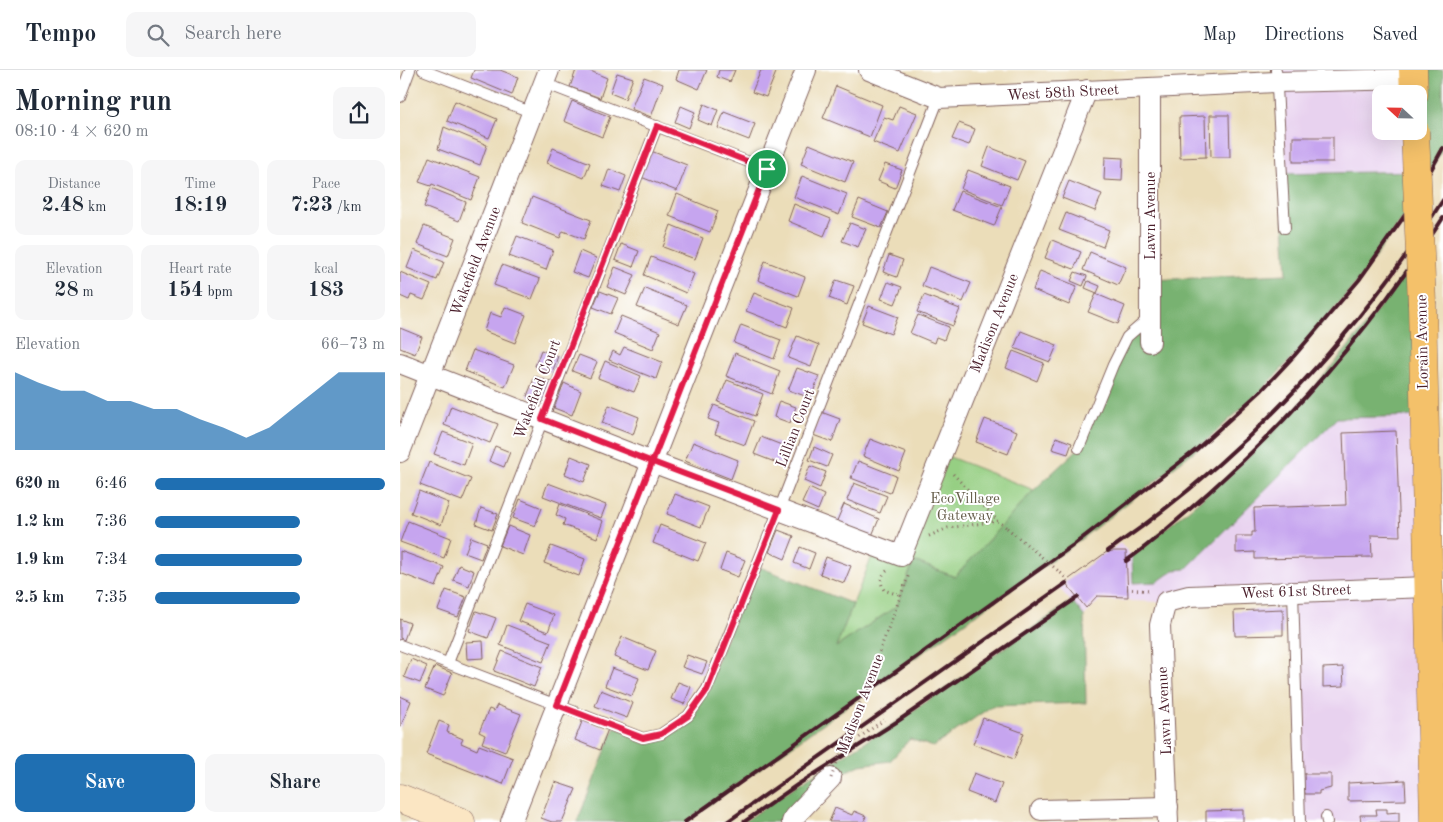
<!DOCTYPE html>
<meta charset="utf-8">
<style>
:root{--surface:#fff;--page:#f6f6f7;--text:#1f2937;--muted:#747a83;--line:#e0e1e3;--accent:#1f6fb2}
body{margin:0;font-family:"Old Standard TT",serif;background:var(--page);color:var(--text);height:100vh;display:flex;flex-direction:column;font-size:19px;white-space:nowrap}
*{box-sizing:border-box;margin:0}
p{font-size:16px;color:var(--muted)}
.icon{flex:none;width:28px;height:28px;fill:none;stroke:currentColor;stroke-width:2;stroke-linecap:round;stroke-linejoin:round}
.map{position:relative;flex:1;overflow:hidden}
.details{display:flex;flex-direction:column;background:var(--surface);width:400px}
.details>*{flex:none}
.needle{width:32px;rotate:292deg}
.tools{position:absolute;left:972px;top:15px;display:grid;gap:10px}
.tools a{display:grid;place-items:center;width:55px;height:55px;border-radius:10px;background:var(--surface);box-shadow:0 5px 20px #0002;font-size:25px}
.pin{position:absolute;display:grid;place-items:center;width:42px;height:42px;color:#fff;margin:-21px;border:2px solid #fff;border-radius:50%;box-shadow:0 1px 5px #0007}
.round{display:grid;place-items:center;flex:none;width:52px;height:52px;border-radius:10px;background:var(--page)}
.headline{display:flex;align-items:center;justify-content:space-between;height:85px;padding:0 15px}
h1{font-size:28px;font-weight:800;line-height:38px}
.stats{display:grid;grid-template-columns:repeat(3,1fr);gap:8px;height:85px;padding:5px 15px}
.stats div{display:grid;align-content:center;border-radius:10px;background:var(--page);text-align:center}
.stats b{font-size:21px;font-weight:800}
.stats small{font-size:14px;font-weight:400}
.stats p{font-size:14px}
.chart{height:140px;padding:10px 15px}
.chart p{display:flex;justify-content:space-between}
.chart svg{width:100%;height:90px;margin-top:5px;fill:var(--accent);opacity:.7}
.primary-button{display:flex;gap:10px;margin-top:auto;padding:10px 15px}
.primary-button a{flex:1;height:58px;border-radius:10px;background:var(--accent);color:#fff;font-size:20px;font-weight:800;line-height:58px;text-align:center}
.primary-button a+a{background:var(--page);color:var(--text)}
ul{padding:0 15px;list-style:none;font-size:16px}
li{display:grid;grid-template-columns:80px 60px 1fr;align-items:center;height:38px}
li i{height:12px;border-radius:6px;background:var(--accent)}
header{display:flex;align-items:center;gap:30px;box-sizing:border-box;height:70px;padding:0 25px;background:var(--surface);border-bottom:1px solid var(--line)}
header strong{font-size:24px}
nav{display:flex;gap:28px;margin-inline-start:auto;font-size:18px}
.search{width:350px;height:45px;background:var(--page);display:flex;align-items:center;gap:12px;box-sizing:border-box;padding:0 18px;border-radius:10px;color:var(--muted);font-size:19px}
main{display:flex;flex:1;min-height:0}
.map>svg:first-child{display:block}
.built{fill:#e8d2ef}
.green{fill:#96cf83;stroke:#707757}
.forest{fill:#78b271;stroke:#61684e}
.building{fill:#c6a5ef}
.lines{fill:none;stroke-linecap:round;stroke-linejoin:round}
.lane-casing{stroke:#82625d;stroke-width:12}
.street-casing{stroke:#82625d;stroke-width:22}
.secondary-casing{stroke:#82625d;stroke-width:29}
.primary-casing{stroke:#82625d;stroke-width:29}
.path{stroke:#82625d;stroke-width:3;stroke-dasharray:1 4;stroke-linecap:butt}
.lane{stroke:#fff;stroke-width:10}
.street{stroke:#fff;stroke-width:20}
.secondary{stroke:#fbe6c3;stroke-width:28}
.primary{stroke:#f4c16a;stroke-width:28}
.rail{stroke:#4a1f2b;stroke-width:4}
.primary-bridge-casing{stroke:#82625d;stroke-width:29;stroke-linecap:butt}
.path-bridge{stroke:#82625d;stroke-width:3;stroke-dasharray:1 4;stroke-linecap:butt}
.primary-bridge{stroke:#f4c16a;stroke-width:28}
.route-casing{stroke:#fff;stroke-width:10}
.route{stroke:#e11d48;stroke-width:6}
.labels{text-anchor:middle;stroke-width:4;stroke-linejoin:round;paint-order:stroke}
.street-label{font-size:15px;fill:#4a1f2b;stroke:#fff}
.park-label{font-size:15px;fill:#655d4a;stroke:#fff}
</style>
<header>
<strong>Tempo</strong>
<div class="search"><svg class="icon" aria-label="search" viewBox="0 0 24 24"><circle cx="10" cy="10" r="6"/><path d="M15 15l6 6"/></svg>Search here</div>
<nav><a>Map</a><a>Directions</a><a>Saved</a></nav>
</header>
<main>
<section class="details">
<div class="headline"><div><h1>Morning run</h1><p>08:10 · 4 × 620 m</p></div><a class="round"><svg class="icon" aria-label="share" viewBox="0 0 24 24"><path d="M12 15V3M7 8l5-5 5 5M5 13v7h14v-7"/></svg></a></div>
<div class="stats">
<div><p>Distance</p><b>2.48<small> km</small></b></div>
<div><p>Time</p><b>18:19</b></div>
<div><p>Pace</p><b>7:23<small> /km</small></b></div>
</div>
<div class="stats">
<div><p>Elevation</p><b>28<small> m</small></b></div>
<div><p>Heart rate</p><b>154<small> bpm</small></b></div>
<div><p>kcal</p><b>183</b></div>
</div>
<div class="chart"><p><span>Elevation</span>66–73 m</p>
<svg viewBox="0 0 160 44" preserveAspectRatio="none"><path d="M0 44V6L10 11L20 15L30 15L40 20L50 20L60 24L70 24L80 29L90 33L100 38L110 33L120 24L130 15L140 6L150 6L160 6V44z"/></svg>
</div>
<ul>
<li><b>620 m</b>6:46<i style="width:100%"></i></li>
<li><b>1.2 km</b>7:36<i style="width:63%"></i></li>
<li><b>1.9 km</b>7:34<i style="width:64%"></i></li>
<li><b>2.5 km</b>7:35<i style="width:63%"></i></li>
</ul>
<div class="primary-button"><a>Save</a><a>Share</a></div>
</section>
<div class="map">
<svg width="1043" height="752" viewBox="0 0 1043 752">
<rect width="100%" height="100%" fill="#fff"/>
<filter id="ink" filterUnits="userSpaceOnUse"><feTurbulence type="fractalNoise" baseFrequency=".02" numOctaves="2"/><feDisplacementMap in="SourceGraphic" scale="10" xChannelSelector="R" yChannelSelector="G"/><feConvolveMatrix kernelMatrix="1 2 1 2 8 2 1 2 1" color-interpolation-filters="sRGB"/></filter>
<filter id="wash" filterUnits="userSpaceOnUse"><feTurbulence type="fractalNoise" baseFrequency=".0096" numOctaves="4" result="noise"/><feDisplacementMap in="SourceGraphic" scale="20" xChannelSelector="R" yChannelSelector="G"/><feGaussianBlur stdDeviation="1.12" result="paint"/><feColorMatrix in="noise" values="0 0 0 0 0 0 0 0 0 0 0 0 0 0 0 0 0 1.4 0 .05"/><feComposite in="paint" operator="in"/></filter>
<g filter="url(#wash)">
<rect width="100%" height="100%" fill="#ebddb9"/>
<g class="built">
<path d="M876,0H1013L1014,24H981V61H1015L1017,101L881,104Z"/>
<path d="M1024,346L1034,752H900L893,521L766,532L700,530L684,546L659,518L720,473L732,486L733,513L757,512L774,500L786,499L937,348Z"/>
</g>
<path class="green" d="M542,384L634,420L555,507L514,491L497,536L436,577L476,476L501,486Z"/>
<g class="forest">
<path d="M1013,0H1043V78L1010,138L959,210L894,286L862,320L797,379L672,476L285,752H177L215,657L243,668L261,664L299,633L357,496L453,534L436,577L497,536L514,491L555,507L634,420L679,378L727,267L750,246V210L887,204L881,104L1017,101L1019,24Z"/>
<path d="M1018,185L1024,346L937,348L786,499L774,500L757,512L733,513L732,486C770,455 809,424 845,390C909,328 966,258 1018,185Z"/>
<path d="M672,531L684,546L686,633L592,636L533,677L510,669L490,691L460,695L431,708L392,752H344L397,715L498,651Z"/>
</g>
<g id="blocks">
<g class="building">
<path d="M74,0H100L118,7L112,25L71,8Z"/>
<path d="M176,0H188L207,8L200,28L170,17Z"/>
<path d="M279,0H307L299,19L276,9Z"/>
<path d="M319,0H335L330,12L317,7Z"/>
<path d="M361,0H377L366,27L352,22Z"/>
<path d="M217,3L233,8L225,29L210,23Z"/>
<path d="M244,7L263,14L251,47L231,39Z"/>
<path d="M436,16L482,35L470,67L423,48Z"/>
<path d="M55,31L97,49L89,68L47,51Z"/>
<path d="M172,31L210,47L202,67L164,51Z"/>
<path d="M304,34L318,40L312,56L298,50Z"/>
<path d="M281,36L295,42L289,58L275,52Z"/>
<path d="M499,36L517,43L500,83L473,72L484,47L493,50Z"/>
<path d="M324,42L355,54L349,70L318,58Z"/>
<path d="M810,45H829L830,87H811Z"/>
<path d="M805,46L806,87L780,88L779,47Z"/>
<path d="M559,53L575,59L569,75L552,69Z"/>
<path d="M44,57L87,75L80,95L38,79Z"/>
<rect x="893" y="67" width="40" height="25"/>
<path d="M409,74L453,92L445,112L401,94Z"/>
<path d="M589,77L625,91L617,110L582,96Z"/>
<path d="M153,78L190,93L184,108L147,93Z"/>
<path d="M251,81L287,95L277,121L241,107Z"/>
<path d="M29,87L80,107L71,130L32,114L31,116L19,112Z"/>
<path d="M705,87L723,88L722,111L704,110Z"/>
<path d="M485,94L502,100L495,118L478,111Z"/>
<path d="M209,99L226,106L220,122L203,116Z"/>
<path d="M568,100L610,116L602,135L561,119Z"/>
<path d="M402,106L447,124L439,145L394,127Z"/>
<path d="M669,111L702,124L695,141L662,128Z"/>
<path d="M31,118L66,132L59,151L24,137Z"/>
<path d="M560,121L602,137L594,156L552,140Z"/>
<path d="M277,124L318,141L310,162L269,146Z"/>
<path d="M132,127L191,150L184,169L163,161L160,168L122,153Z"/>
<path d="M459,130L488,142L481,158L452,147Z"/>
<path d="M394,134L431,149L424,166L388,151Z"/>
<path d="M666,143L709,160L703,177L659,160Z"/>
<path d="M450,153L466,159L458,177L442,171Z"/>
<path d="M271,155L303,168L295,189L263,177Z"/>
<path d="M24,156L55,168L48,186L17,174Z"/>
<path d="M117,166L153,180L146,200L109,186Z"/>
<path d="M652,170L681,182L674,199L645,188Z"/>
<path d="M221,174L239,181L233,197L215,190Z"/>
<path d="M14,180L44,192L37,210L7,198Z"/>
<path d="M180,181L196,188L188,208L172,202Z"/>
<path d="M690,182L726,197L718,215L683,200Z"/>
<path d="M489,185L503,190L497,207L483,202Z"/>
<path d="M251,187L294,204L286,223L244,205Z"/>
<path d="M365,191L405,207L398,226L358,210Z"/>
<path d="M102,195L140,209L132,229L94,215Z"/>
<path d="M215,197L235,205L226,225L207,217Z"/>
<path d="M529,197L571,213L563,232L522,216Z"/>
<path d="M640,201L677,216L669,235L633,220Z"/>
<path d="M0,202L31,215L24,230L11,225L9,230L0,226Z"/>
<path d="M675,202L687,206L683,216L671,211Z"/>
<path d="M436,210L454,216L447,235L429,228Z"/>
<path d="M688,211L700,216L697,223L685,218Z"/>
<path d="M488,212L502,217L495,234L481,229Z"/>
<path d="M245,218L287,235L279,254L237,237Z"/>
<path d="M200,221L218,228L211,244L193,237Z"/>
<path d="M354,223L394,238L387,257L346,241Z"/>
<path d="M696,224L725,236L718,254L688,242Z"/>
<path d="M524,225L560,239L553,256L517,242Z"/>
<path d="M469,236L498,247L491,264L462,253Z"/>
<path d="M105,237L126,245L115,273L84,261L90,243L101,247Z"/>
<path d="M518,245L549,257L544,270L536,267L534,273L510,263Z"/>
<path d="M221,246L260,262L253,279L214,263Z"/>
<path d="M341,255L381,270L374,289L334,273Z"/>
<path d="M0,258L22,267L15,284L0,278Z"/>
<path d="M621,261L657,275L650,292L614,278Z"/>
<path d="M397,266L419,275L411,297L388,288Z"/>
<path d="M224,277L262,292L256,309L209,290L213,281L220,285Z"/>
<path d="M73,280L114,295L105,317L65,301Z"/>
<path d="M141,280L158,286L152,303L135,296Z"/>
<path d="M613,281L644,293L637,311L606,298Z"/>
<path d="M335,283L380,301L372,324L326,306Z"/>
<path d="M179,285L197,292L190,308L172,301Z"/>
<path d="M205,291L241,306L234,322L198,308Z"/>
<path d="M397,298L419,306L411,328L388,320Z"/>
<path d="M135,306L151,312L143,333L127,326Z"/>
<path d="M327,310L363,324L355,346L318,332Z"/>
<path d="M164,313L181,321L172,345L154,338Z"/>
<path d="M379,331L396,337L390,353L374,347Z"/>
<path d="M209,335L239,347L233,365L202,353Z"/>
<path d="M314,335L354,351L345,375L315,364L319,353L308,349Z"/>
<path d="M51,336L98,354L90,373L44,355Z"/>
<path d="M421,342L440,349L432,372L413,365Z"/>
<path d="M585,349L617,361L608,384L576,372Z"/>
<path d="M996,361L1000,466L971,465L972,487L855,489V482L836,483V466H852V462H855L854,438L946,435L943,363Z"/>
<path d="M43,362L72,373L64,395L34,384Z"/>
<path d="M361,367L392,379L385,396L354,384Z"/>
<path d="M656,367L672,373L668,384L652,379Z"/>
<path d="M470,369L506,383L499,401L463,386Z"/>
<path d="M293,372L338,390L331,409L285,391Z"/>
<path d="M95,376L110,382L104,397L89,391Z"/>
<path d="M414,377L432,385L427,397L409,390Z"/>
<path d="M171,386L191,394L184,412L165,404Z"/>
<path d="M458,391L496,406L490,423L451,408Z"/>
<path d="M29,392L71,409L62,431L20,415Z"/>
<path d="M410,396L426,402L420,418L404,411Z"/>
<path d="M148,413L206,435L201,448L143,426Z"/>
<path d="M454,413L487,426L480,443L447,430Z"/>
<path d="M409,418L424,425L418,440L402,433Z"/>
<path d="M19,421L49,433L41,455L11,443Z"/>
<path d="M275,424L309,437L301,457L267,444Z"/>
<path d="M120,429L142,438L135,456L113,448Z"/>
<path d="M160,434L203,451L197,468L163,455L165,449L156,445Z"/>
<path d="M444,434L479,449L471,468L436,453Z"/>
<path d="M81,438L98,444L92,460L76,454Z"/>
<path d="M8,451L51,468L44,488L0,472Z"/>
<path d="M260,455L306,473L298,491L253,473Z"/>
<path d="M108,456L130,465L123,485L100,476Z"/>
<path d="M378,460L394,466L385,489L369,482Z"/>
<path d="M71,467L87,473L81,489L65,483Z"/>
<path d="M151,476L185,489L179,506L144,493Z"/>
<path d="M400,477L415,483L409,499L394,493Z"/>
<path d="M0,481L44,497L36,517L0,503Z"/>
<path d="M708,481H726L728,527L697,526L686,538L665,512Z"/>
<path d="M326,483L345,490L338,507L320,500Z"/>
<path d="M426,487L451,496L444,513L420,504Z"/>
<path d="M59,495L74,501L69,516L53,510Z"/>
<path d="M46,520L66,527L58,547L38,540Z"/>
<path d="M125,534L154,545L148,562L118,551Z"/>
<path d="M883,539V565L835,566L834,541Z"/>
<path d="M76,541L96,548L88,568L69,561Z"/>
<path d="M0,549L10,553L4,570L0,568Z"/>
<path d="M107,555L151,572L143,592L100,575Z"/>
<path d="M222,567L256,581L248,600L214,587Z"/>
<path d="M83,571L84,588L67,589L66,572Z"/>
<path d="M102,581L142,597L134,617L94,601Z"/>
<path d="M287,585L307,592L302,604L282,597Z"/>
<path d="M11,589L27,596L20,613L4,607Z"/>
<path d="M35,596L52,603L43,626L25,619Z"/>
<path d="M943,597L944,616L923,617V598Z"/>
<path d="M212,598L239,608L232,626L205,616Z"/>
<path d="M278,612L291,617L284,634L271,629Z"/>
<path d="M201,620L233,633L227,648L195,636Z"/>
<path d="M0,626L11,631L0,658Z"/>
<path d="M97,635L121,644L105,682L82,673L85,665L79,662L89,639L94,641Z"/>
<path d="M583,648L624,663L614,689L573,674Z"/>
<path d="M183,649L208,659L200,680L175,670Z"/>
<path d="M39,651L49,655L47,662L63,669L61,673L77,680L79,675L113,688L103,714L26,684Z"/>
<path d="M574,703L602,714L595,733L567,722Z"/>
<path d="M903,704H931V718L919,721V724H905Z"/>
<path d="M1005,710L1006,730L948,731V713Z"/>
<path d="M155,712L176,719L162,752H152L141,748Z"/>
<path d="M435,738L452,745L454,741L466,746L464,751L467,752H429Z"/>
<path d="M976,739H987V743L999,742V752H961L960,745H977Z"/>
<path d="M843,740V752H806V741Z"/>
</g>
</g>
</g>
<g filter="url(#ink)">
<use href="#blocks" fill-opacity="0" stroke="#82625d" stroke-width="1"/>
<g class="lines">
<g class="lane-casing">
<g id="lane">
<path d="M23,0L133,43"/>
<path d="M876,0L885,158"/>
<path d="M144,13L367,99"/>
<path d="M0,27L10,0"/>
<path d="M679,378L713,295L727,267L750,247"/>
<path d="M893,521L900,752"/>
<path d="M0,575L243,668L261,664L288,646L307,619L379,440L539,28"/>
<path d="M48,593L257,56"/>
<path d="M926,747L927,752"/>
</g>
</g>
<g class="street-casing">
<g id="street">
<path d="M469,0L539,28L876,12L1013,9"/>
<path d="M750,19V272"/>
<path d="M0,293L252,392L501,486L687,20"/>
<path d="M0,382L149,0"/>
<path d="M641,740L768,737"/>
<path d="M111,752L406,0"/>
<path d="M392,752L394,747L431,708"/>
<path d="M768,752L760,555L766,532L789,526L1027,517"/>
</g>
</g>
<g class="secondary-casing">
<path id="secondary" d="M0,728L61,752"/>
</g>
<g class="primary-casing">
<g id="primary">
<path d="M1013,0L1014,24"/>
<path d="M1022,234L1034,752"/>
</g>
</g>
<g class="path">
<path d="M553,404L598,451"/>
<path d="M529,466L548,458L598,451L607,458"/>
<path d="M487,501C480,506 480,513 484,520L496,524L502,523"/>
<path d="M727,519L751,521"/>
<path d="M443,679L484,650"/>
</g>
<use href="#lane" class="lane"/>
<use href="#street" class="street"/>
<use href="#secondary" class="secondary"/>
<use href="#primary" class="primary"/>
<g class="rail">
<path d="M708,481C815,407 909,315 987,211C1007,185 1025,157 1043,130"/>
<path d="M726,491C755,471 782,446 808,423C898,343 977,250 1043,148"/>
<path d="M285,752L672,476L797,379L862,320L894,286L959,210L1010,138L1043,78"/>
<path d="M327,752L666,513"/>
<path d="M344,752L397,715L498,651L678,527"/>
</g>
<g class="primary-bridge-casing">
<path id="primary-bridge" d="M1015,61L1022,234"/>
</g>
<g class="path-bridge">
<path d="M607,458L662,504L667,510"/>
<path d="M431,708L509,504"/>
</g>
<use href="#primary-bridge" class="primary-bridge"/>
</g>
</g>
<g class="lines" filter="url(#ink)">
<g class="route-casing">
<path id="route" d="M367,99C297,278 227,456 157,635L243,668L261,664L288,646L307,620L379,440C332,422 285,404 237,386L142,349L257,56L367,99"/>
</g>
<use href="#route" class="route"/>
</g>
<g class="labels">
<g class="street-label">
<text transform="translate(663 22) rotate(-3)" y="5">West 58th Street</text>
<text transform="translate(750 146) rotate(-90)" y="5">Lawn Avenue</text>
<text transform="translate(75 191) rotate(-69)" y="5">Wakefield Avenue</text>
<text transform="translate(594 253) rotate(-68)" y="5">Madison Avenue</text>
<text transform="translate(1022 272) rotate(-91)" y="5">Lorain Avenue</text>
<text transform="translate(137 319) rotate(-69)" y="5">Wakefield Court</text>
<text transform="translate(395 358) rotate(-69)" y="5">Lillian Court</text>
<text transform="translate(896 521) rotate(-2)" y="5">West 61st Street</text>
<text transform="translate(460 634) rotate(-69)" y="5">Madison Avenue</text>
<text transform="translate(764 641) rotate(-93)" y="5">Lawn Avenue</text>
</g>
<g class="park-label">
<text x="565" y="433">EcoVillage<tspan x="565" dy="17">Gateway</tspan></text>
</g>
</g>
</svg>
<div class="tools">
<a><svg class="needle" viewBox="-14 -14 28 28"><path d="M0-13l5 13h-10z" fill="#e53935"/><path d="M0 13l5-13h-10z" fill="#747a83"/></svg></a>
</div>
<div class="pin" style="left:367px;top:99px;background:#1e9e55"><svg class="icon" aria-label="arrive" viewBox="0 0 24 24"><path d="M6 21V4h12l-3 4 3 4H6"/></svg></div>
</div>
</main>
